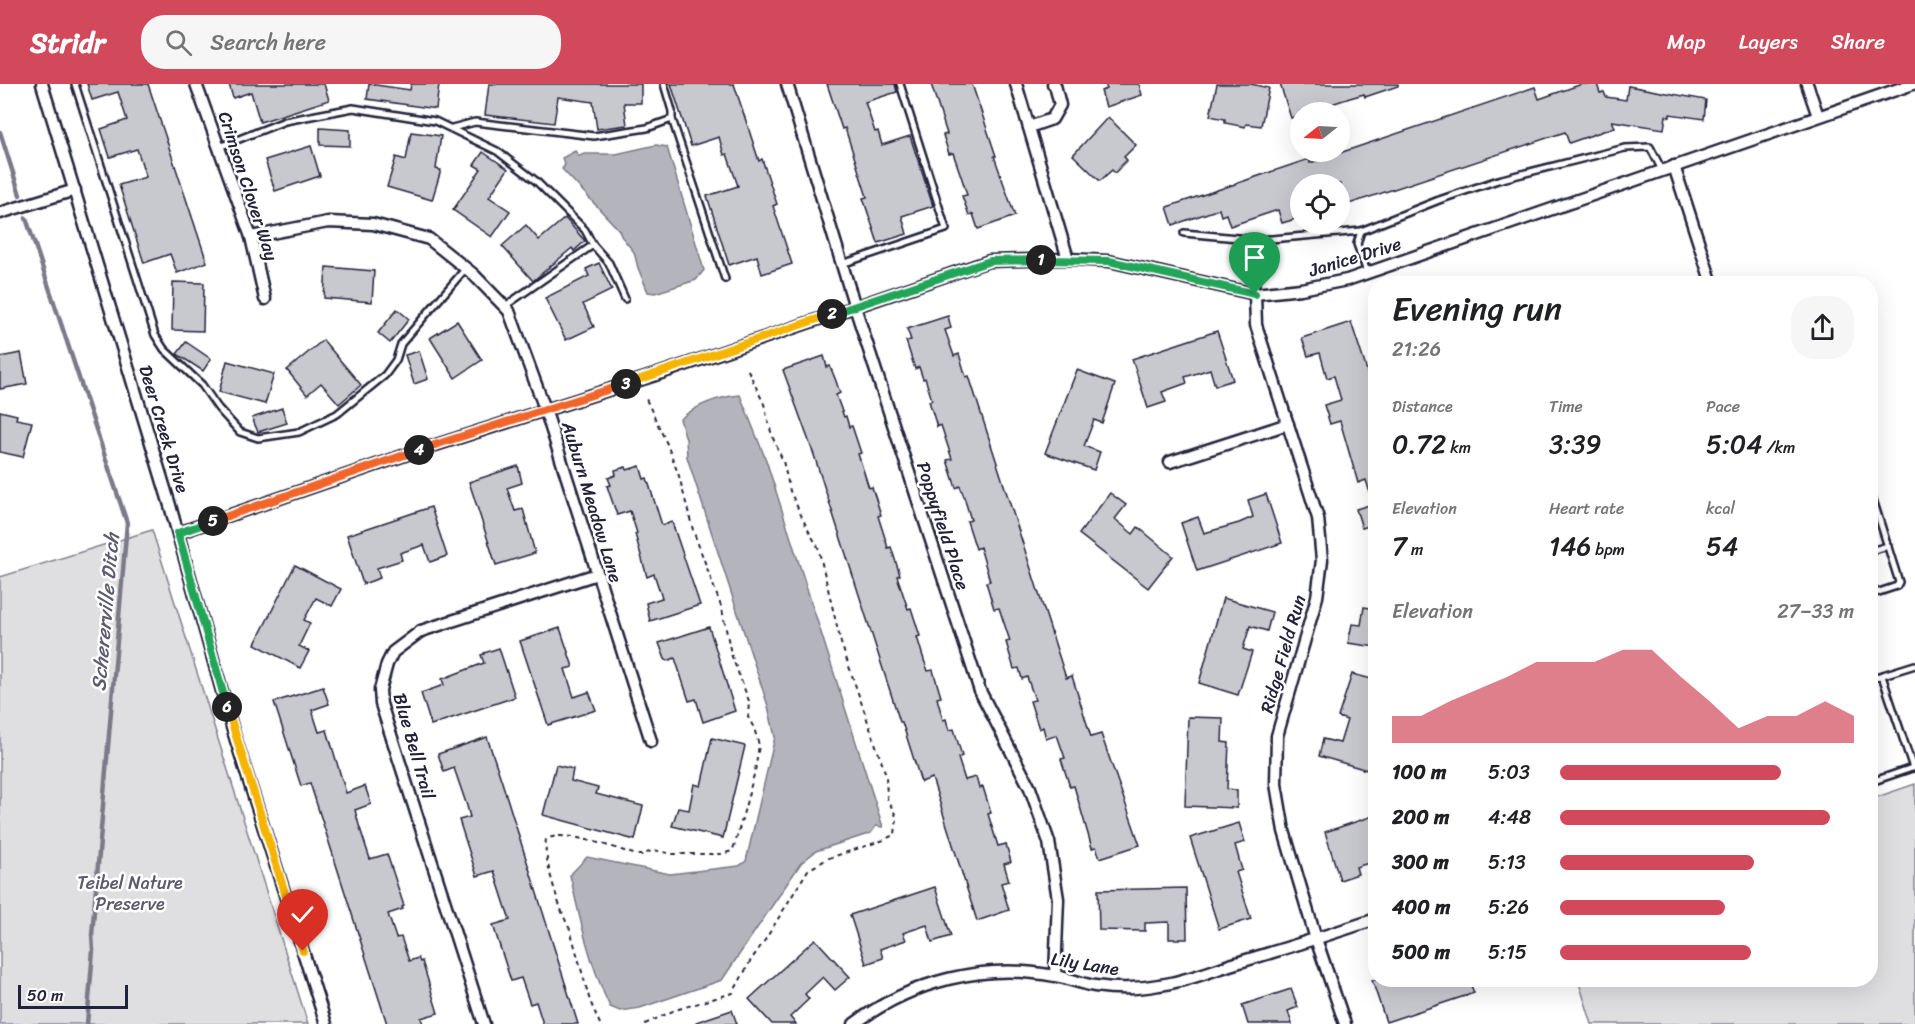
<!DOCTYPE html>
<meta charset="utf-8">
<style>
:root{--surface:#fff;--page:#f6f6f6;--text:#202124;--muted:#757577;--accent:#d1495b}
body{margin:0;font-family:Sriracha,sans-serif;background:var(--page);color:var(--text);height:100vh;display:flex;flex-direction:column;font-size:22px;white-space:nowrap}
*{box-sizing:border-box;margin:0}
p{font-size:20px;color:var(--muted)}
.icon{flex:none;width:33px;height:33px;fill:none;stroke:currentColor;stroke-width:2;stroke-linecap:round;stroke-linejoin:round}
.map{position:relative;flex:1;overflow:hidden}
.panel{position:absolute;left:1368px;top:192px;width:510px;height:711px;display:flex;flex-direction:column;background:var(--surface);border-radius:24px;box-shadow:0 6px 24px #0002}
.panel>*{flex:none}
.needle{width:39px;rotate:252deg}
.buttons{position:absolute;left:1290px;top:18px;display:grid;gap:12px}
.buttons a{display:grid;place-items:center;width:60px;height:60px;border-radius:50%;background:var(--surface);box-shadow:0 6px 24px #0002;font-size:30px}
.scale{position:absolute;left:18px;bottom:15px;width:110px;box-sizing:border-box;padding-left:6px;border:3px solid #22223b;border-top:0;font-size:16px;line-height:21px;white-space:nowrap;color:#22223b;-webkit-text-stroke:4px #fff;paint-order:stroke}
.pin{position:absolute;display:grid;place-items:center;width:51px;height:51px;color:#fff;margin:-62px -26px;border-radius:50% 50% 50% 0;rotate:-45deg;box-shadow:0 0 6px #0007}
.pin .icon{rotate:45deg}
.km{position:absolute;width:30px;height:30px;margin:-15px;border-radius:50%;background:#222;color:#fff;font-size:16px;line-height:30px;text-align:center}
.round{display:grid;place-items:center;flex:none;width:63px;height:63px;border-radius:24px;background:var(--page)}
.summary{display:flex;align-items:center;justify-content:space-between;height:102px;padding:0 24px}
h1{font-size:33px;font-weight:600;line-height:45px}
.stats{display:grid;grid-template-columns:repeat(3,1fr);gap:9px;height:102px;padding:6px 24px}
.stats div{display:grid;align-content:center}
.stats b{font-size:26px;font-weight:600}
.stats small{font-size:16px;font-weight:400}
.stats p{font-size:16px}
.chart{height:168px;padding:12px 24px}
.chart p{display:flex;justify-content:space-between}
.chart svg{width:100%;height:108px;margin-top:6px;fill:var(--accent);opacity:.7}
ul{padding:0 24px;list-style:none;font-size:20px}
li{display:grid;grid-template-columns:96px 72px 1fr;align-items:center;height:45px}
li i{height:15px;border-radius:8px;background:var(--accent)}
header{display:flex;align-items:center;gap:36px;box-sizing:border-box;height:84px;padding:0 30px;background:var(--accent);color:#fff}
header strong{font-size:28px}
nav{display:flex;gap:33px;margin-inline-start:auto;font-size:21px}
.search{width:420px;height:54px;background:var(--page);display:flex;align-items:center;gap:15px;box-sizing:border-box;padding:0 21px;border-radius:24px;color:var(--muted);font-size:22px}
.map>svg:first-child{display:block}
.green{fill:#dfdfe2;stroke:#80808e;stroke-width:1.5}
.water{fill:#b4b4bc;stroke:#7a7a88;stroke-width:1.5}
.lines{fill:none;stroke-linecap:round;stroke-linejoin:round}
.stream{stroke:#7a7a88;stroke-width:4.5}
.building{fill:#c8c8cf;stroke:#22223b;stroke-width:1.5}
.lane-casing{stroke:#22223b;stroke-width:10}
.street-casing{stroke:#22223b;stroke-width:15}
.path{stroke:#22223b;stroke-width:2;stroke-dasharray:4.5 4.5;stroke-linecap:butt}
.lane{stroke:#fff;stroke-width:5}
.street{stroke:#fff;stroke-width:10}
.split-1-casing{stroke:#fff;stroke-width:12}
.split-2-casing{stroke:#fff;stroke-width:12}
.split-3-casing{stroke:#fff;stroke-width:12}
.split-4-casing{stroke:#fff;stroke-width:12}
.split-5-casing{stroke:#fff;stroke-width:12}
.split-6-casing{stroke:#fff;stroke-width:12}
.split-7-casing{stroke:#fff;stroke-width:12}
.split-1{stroke:#22a559;stroke-width:8}
.split-2{stroke:#22a559;stroke-width:8}
.split-3{stroke:#f5b400;stroke-width:8}
.split-4{stroke:#f0652b;stroke-width:8}
.split-5{stroke:#f0652b;stroke-width:8}
.split-6{stroke:#22a559;stroke-width:8}
.split-7{stroke:#f5b400;stroke-width:8}
.labels{text-anchor:middle;stroke-width:5;stroke-linejoin:round;paint-order:stroke}
.street-label{font-size:18px;fill:#22223b;stroke:#fff}
.park-label{font-size:18px;fill:#5b5b6d;stroke:#fff}
.water-label{font-size:20px;font-style:italic;fill:#5c5c6f;stroke:#fff}
</style>
<header>
<strong>Stridr</strong>
<div class="search"><svg class="icon" aria-label="search" viewBox="0 0 24 24"><circle cx="10" cy="10" r="6"/><path d="M15 15l6 6"/></svg>Search here</div>
<nav><a>Map</a><a>Layers</a><a>Share</a></nav>
</header>
<div class="map">
<svg width="1915" height="940" viewBox="0 0 1915 940">
<rect width="100%" height="100%" fill="#fff"/>
<filter id="ink" filterUnits="userSpaceOnUse"><feTurbulence type="fractalNoise" baseFrequency=".0167" numOctaves="2"/><feDisplacementMap in="SourceGraphic" scale="12" xChannelSelector="R" yChannelSelector="G"/><feConvolveMatrix kernelMatrix="1 2 1 2 8 2 1 2 1" color-interpolation-filters="sRGB"/></filter>
<g filter="url(#ink)">
<g class="green">
<path d="M152,446L308,940H0V493Z"/>
<path d="M1915,700V940H1592L1578,896H1870L1871,715Z"/>
</g>
<g class="water">
<path d="M656,61L667,63L704,186L696,196L655,209L648,208L638,184L634,168L621,152L619,146L562,85L565,81L562,74L575,67L579,72L584,70H616Z"/>
<path d="M740,311L766,376L883,743L876,742L871,749L816,767L801,779L722,896L640,924L620,927L610,923C590,881 580,836 570,791L587,773L670,790L739,782L746,777L775,653L768,622L687,373L686,355L680,335C697,321 718,313 740,311Z"/>
</g>
<g class="lines">
<g class="stream">
<path d="M0,48L20,111"/>
<path d="M26,134L127,439L92,851L93,866L87,940"/>
</g>
</g>
<g class="building">
<path d="M87,0H148L207,178L177,189L170,170L144,179L119,101L146,93L137,65L110,73L101,45L127,36L118,8L92,16Z"/>
<path d="M229,0H324L329,16L260,38L251,8L233,14Z"/>
<path d="M369,0L410,6L411,0H439L436,25L367,15Z"/>
<path d="M489,0H641V19H624L627,41L597,45L593,18L558,13L554,39L485,31Z"/>
<path d="M671,0H734L759,77L762,75L777,120L773,122L792,180L762,190L757,172L729,181L707,112L738,102L727,70L724,71L719,53L691,62Z"/>
<path d="M827,0H895L897,8L865,18L875,48L878,47L882,61L910,52L933,122L902,132L907,150L878,159L863,114L867,113L845,44L842,45Z"/>
<path d="M931,0H972L996,72H994L1015,132L978,145L973,130L969,131L962,112L967,111L962,95L953,69L949,70L943,51L947,50Z"/>
<path d="M1105,0H1139L1142,11L1106,23L1101,7L1107,5Z"/>
<path d="M1217,0H1251L1269,4L1261,42L1246,40L1245,43L1225,39V35L1210,32Z"/>
<path d="M1280,0H1398V2L1365,13L1364,10L1350,14L1325,22L1326,26L1319,28H1300V31L1291,34Z"/>
<path d="M1582,0H1597L1600,9L1604,8L1606,13L1626,16L1628,2L1706,16L1704,35L1670,30V33L1666,32L1664,45L1612,37L1615,43L1569,59L1565,48L1340,123V100H1300V117L1294,119L1299,134L1282,139L1278,126L1230,142L1226,130L1221,132L1219,125L1173,141L1167,123L1309,75L1310,79L1535,3L1539,15Z"/>
<path d="M1108,33L1136,61L1124,73L1127,76L1121,82L1115,89L1112,86L1100,97L1073,71Z"/>
<path d="M320,44L350,46V62L320,61Z"/>
<path d="M411,48L441,52L436,85L441,86L432,116L387,103L396,73L406,76Z"/>
<path d="M311,62L320,92L275,107L265,76Z"/>
<path d="M483,68L508,85L489,113L510,127L492,153L453,126L481,85L474,81Z"/>
<path d="M565,134L585,157L574,167L572,164L533,197L502,162L526,141L539,156Z"/>
<path d="M599,179L612,206L583,220L594,243L566,256L545,214L589,192L586,185Z"/>
<path d="M326,183L374,187L372,218L324,214Z"/>
<path d="M173,198L204,199L203,247L172,246Z"/>
<path d="M397,225L409,235L390,259L378,249Z"/>
<path d="M948,232L951,244L945,246L954,272L959,270L966,293L969,292L1066,594L1072,592L1091,653L1101,650L1140,761L1100,774L1096,763L1092,764L1074,702L1070,703L1061,675L1065,674L1057,651L1046,655L1043,643L1039,645L1030,617L1035,616L1027,593L1022,595L1019,584L1014,585L1006,558L1010,557L999,524L994,525L986,498L990,497L980,463L976,465L967,437L971,436L964,413L960,402L956,404L947,376L952,375L941,341L937,343L929,317L932,316L925,294L923,295L919,283L915,285L906,257L911,256L907,245Z"/>
<path d="M457,237L482,276L455,294L430,254Z"/>
<path d="M1351,238L1376,314V419H1373L1366,396L1358,399L1340,337L1330,340L1324,321L1341,316L1334,292L1327,294L1320,269L1308,272L1302,254Z"/>
<path d="M1217,247L1233,296L1215,302L1210,285L1185,293L1187,299L1162,308L1166,318L1148,324L1132,275Z"/>
<path d="M323,256L361,301L339,320L321,299L307,311L287,286Z"/>
<path d="M186,258L211,275L203,287L177,270Z"/>
<path d="M419,267L428,295L414,300L405,271Z"/>
<path d="M21,269L27,300L0,305V273Z"/>
<path d="M824,272L827,283L830,282L836,297L840,309L836,311L844,333L846,332L849,343L852,342L861,369L858,370L862,382L869,404L872,403L881,431L878,432L885,454L888,464L891,463L900,491L897,492L908,525L911,524L920,552L917,553L924,576L928,587L933,586L941,613L937,614L943,636L946,635L949,646L954,645L962,672L958,674L965,696L976,693L979,704L983,703L991,729L988,730L998,762L1006,760L1011,778L1004,780L1009,797L1001,799L1009,826L977,837L932,694L921,698L902,638H900L814,371L783,286Z"/>
<path d="M227,277L274,290L265,320L219,308Z"/>
<path d="M1077,286L1115,300L1102,339L1094,336L1084,362L1100,368L1094,386L1045,369Z"/>
<path d="M282,324L287,339L258,348L252,334Z"/>
<path d="M0,327L17,331L16,335L32,338L23,373L0,368Z"/>
<path d="M518,382L522,399L507,404L515,427L523,425L535,469L496,481L469,398Z"/>
<path d="M640,382L644,395L647,394L662,441L672,438L700,521L650,537L646,519L662,514L654,490L647,493L635,450L637,449L630,427L617,431L607,402L611,401L608,394L616,391L615,386L626,383L627,386Z"/>
<path d="M1110,409L1126,421L1115,435L1133,450L1138,443L1173,472L1148,504L1079,450Z"/>
<path d="M1266,410L1282,459L1197,487L1181,439L1198,433L1204,449L1239,439L1253,433L1248,416Z"/>
<path d="M1376,419V440L1362,444L1356,425Z"/>
<path d="M431,423L447,472L430,478L424,461L400,469L402,476L377,484L380,494L363,500L347,451Z"/>
<path d="M295,481L341,505L332,522L316,514L304,536L310,539L299,562L309,567L300,584L255,560Z"/>
<path d="M1223,514L1272,528L1267,547L1250,542L1243,565L1252,568L1238,611L1199,599Z"/>
<path d="M1364,523L1376,525V563L1348,559L1352,540L1361,541Z"/>
<path d="M709,543L735,627L703,638L696,615L689,617L675,574L667,577L665,575L659,559Z"/>
<path d="M560,544L573,583L565,585L574,613L589,608L596,626L548,641L520,557Z"/>
<path d="M499,564L515,613L431,641L421,609L444,601L442,595L484,579L481,571L484,570V569Z"/>
<path d="M1352,590L1376,596V657L1367,686L1319,672L1323,655L1340,659L1347,636L1338,633Z"/>
<path d="M323,603L329,620L312,626L319,648L327,646L346,709L365,702L371,720L355,726L359,741L370,775L387,770L404,822L402,823L403,825L388,830L396,854L401,853L409,877L418,874L420,878L422,877L438,929L421,934L423,940H387L310,699L301,702L274,618Z"/>
<path d="M1188,633L1223,634L1222,658L1229,659L1227,705L1237,706V724L1185,722Z"/>
<path d="M487,653L502,698L578,940H543L536,918L530,920L521,894L511,897L493,841L510,836L505,821L494,787L477,792L459,736L470,733L467,722L454,684L444,688L438,670Z"/>
<path d="M712,654L745,662L723,754L672,742L678,724L689,726L694,700L701,702Z"/>
<path d="M556,681L573,685L571,697L598,704L596,710L643,722L635,756L543,731Z"/>
<path d="M1376,731V766L1372,767L1375,777L1356,783L1358,790L1340,796L1325,748Z"/>
<path d="M1239,739L1245,758L1235,761L1242,786L1236,788L1251,835L1219,845L1190,754Z"/>
<path d="M935,803L951,852L932,858L927,841L903,849L906,856L880,865L883,874L866,880L850,831Z"/>
<path d="M1186,804L1187,855H1169V838L1145,839V847L1099,846L1098,806Z"/>
<path d="M815,855L850,893L835,906L823,893L805,910L809,915L790,933L796,940H772L749,915Z"/>
<path d="M1372,896H1469L1474,909L1386,938Z"/>
<path d="M1291,905L1298,923L1288,927L1292,940H1248L1242,921Z"/>
<path d="M732,926L737,940H696V938Z"/>
</g>
<g class="lines">
<g class="lane-casing">
<g id="lane">
<path d="M75,0L155,251L164,265L202,301L218,324L240,348L258,354L299,348L337,330L385,291L396,276L401,260L466,184"/>
<path d="M672,35L725,195"/>
<path d="M452,44L475,38L594,52L647,44L672,35V27L664,0"/>
<path d="M219,63L285,37L353,24L435,37L497,67L536,97L585,146L593,161L609,179L625,215"/>
<path d="M1184,149L1259,156L1255,210"/>
<path d="M1259,156L1361,147"/>
<path d="M842,180L946,145L900,0"/>
<path d="M1367,188L1357,160L1361,147L1439,116L1498,96L1625,64L1650,63L1662,86"/>
<path d="M505,222L593,161"/>
<path d="M1870,406L1899,498L1897,502L1870,511"/>
<path d="M1870,467L1888,462"/>
<path d="M1882,592L1913,684"/>
<path d="M1870,595L1915,581"/>
<path d="M1871,698L1915,683"/>
</g>
</g>
<g class="street-casing">
<g id="street">
<path d="M42,0L169,418L234,650L326,940"/>
<path d="M196,0L251,153L265,215"/>
<path d="M787,0L855,223L980,607L1030,704L1049,758L1058,815L1055,891"/>
<path d="M1016,0L1068,175"/>
<path d="M1807,0L1818,32"/>
<path d="M1029,43L1052,35L1060,21L1055,1L1053,0"/>
<path d="M1674,82L1712,200"/>
<path d="M0,129L75,106"/>
<path d="M251,153L328,138L373,140L429,155L473,190L509,227L545,325L651,657"/>
<path d="M1255,210L1256,241L1318,434L1322,476L1317,513L1277,652L1276,700L1284,747L1316,855L1345,940"/>
<path d="M1170,378L1288,340"/>
<path d="M178,449L414,368L655,291L989,177L1068,175L1109,177L1255,210L1301,205L1347,196L1913,0"/>
<path d="M484,940L381,620L380,606L387,580L393,568L421,547L597,490"/>
<path d="M854,940C912,897 984,878 1055,892C1069,894 1082,900 1095,902C1115,905 1139,905 1159,901C1184,898 1208,888 1233,880C1281,866 1328,851 1376,835"/>
</g>
</g>
<g class="path">
<path d="M600,940L590,917L570,845C561,832 542,770 546,756C561,743 619,766 637,771H642L654,766L672,770H722L732,767L735,760L755,687L759,661L754,644L748,633L749,617L731,570L722,525L693,446L679,392L667,360L646,315"/>
<path d="M645,940L675,926L733,909L751,876L765,856L808,786L829,774L884,756L895,750L897,734L887,714L886,691L841,559L818,463L807,444L790,407L783,377L772,352L764,320L746,282"/>
</g>
<use href="#lane" class="lane"/>
<use href="#street" class="street"/>
</g>
</g>
<g class="lines" filter="url(#ink)">
<g class="split-1-casing">
<path id="split-1" d="M1041,176L1109,177L1255,210"/>
</g>
<g class="split-2-casing">
<path id="split-2" d="M832,230L990,177L1041,176"/>
</g>
<g class="split-3-casing">
<path id="split-3" d="M626,300L832,230"/>
</g>
<g class="split-4-casing">
<path id="split-4" d="M419,366L626,300"/>
</g>
<g class="split-5-casing">
<path id="split-5" d="M213,437L419,366"/>
</g>
<g class="split-6-casing">
<path id="split-6" d="M213,437L178,449L227,623"/>
</g>
<g class="split-7-casing">
<path id="split-7" d="M227,623L303,867"/>
</g>
<use href="#split-1" class="split-1"/>
<use href="#split-2" class="split-2"/>
<use href="#split-3" class="split-3"/>
<use href="#split-4" class="split-4"/>
<use href="#split-5" class="split-5"/>
<use href="#split-6" class="split-6"/>
<use href="#split-7" class="split-7"/>
</g>
<g class="labels">
<g class="street-label">
<text transform="translate(248 102) rotate(72)" y="6">Crimson Clover Way</text>
<text transform="translate(1355 173) rotate(-17)" y="6">Janice Drive</text>
<text transform="translate(164 345) rotate(73)" y="6">Deer Creek Drive</text>
<text transform="translate(592 418) rotate(73)" y="6">Auburn Meadow Lane</text>
<text transform="translate(943 442) rotate(72)" y="6">Poppyfield Place</text>
<text transform="translate(1283 570) rotate(-74)" y="6">Ridge Field Run</text>
<text transform="translate(414 662) rotate(74)" y="6">Blue Bell Trail</text>
<text transform="translate(1085 880) rotate(9)" y="6">Lily Lane</text>
</g>
<g class="park-label">
<text x="130" y="805">Teibel Nature<tspan x="130" dy="21">Preserve</tspan></text>
</g>
<g class="water-label">
<text transform="translate(105 528) rotate(-85)" y="7">Schererville Ditch</text>
</g>
</g>
</svg>
<div class="buttons">
<a><svg class="needle" viewBox="-14 -14 28 28"><path d="M0-13l5 13h-10z" fill="#e53935"/><path d="M0 13l5-13h-10z" fill="#757577"/></svg></a>
<a><svg class="icon" aria-label="locate" viewBox="0 0 24 24"><circle cx="12" cy="12" r="6"/><path d="M12 2v4M12 18v4M2 12h4M18 12h4"/></svg></a>
</div>
<div class="scale">50 m</div>
<div class="pin" style="left:1255px;top:210px;background:#1e9e55"><svg class="icon" aria-label="arrive" viewBox="0 0 24 24"><path d="M6 21V4h12l-3 4 3 4H6"/></svg></div>
<div class="pin" style="left:303px;top:867px;background:#d93025"><svg class="icon" aria-label="check" viewBox="0 0 24 24"><path d="M5 12l5 5 9-10"/></svg></div>
<b class="km" style="left:1041px;top:176px">1</b>
<b class="km" style="left:832px;top:230px">2</b>
<b class="km" style="left:626px;top:300px">3</b>
<b class="km" style="left:419px;top:366px">4</b>
<b class="km" style="left:213px;top:437px">5</b>
<b class="km" style="left:227px;top:623px">6</b>
<section class="panel">
<div class="summary"><div><h1>Evening run</h1><p>21:26</p></div><a class="round"><svg class="icon" aria-label="share" viewBox="0 0 24 24"><path d="M12 15V3M7 8l5-5 5 5M5 13v7h14v-7"/></svg></a></div>
<div class="stats">
<div><p>Distance</p><b>0.72<small> km</small></b></div>
<div><p>Time</p><b>3:39</b></div>
<div><p>Pace</p><b>5:04<small> /km</small></b></div>
</div>
<div class="stats">
<div><p>Elevation</p><b>7<small> m</small></b></div>
<div><p>Heart rate</p><b>146<small> bpm</small></b></div>
<div><p>kcal</p><b>54</b></div>
</div>
<div class="chart"><p><span>Elevation</span>27–33 m</p>
<svg viewBox="0 0 160 44" preserveAspectRatio="none"><path d="M0 44V33L10 33L20 27L30 22L40 17L50 11L60 11L70 11L80 6L90 6L100 17L110 27L120 38L130 33L140 33L150 27L160 33V44z"/></svg>
</div>
<ul>
<li><b>100 m</b>5:03<i style="width:75%"></i></li>
<li><b>200 m</b>4:48<i style="width:92%"></i></li>
<li><b>300 m</b>5:13<i style="width:66%"></i></li>
<li><b>400 m</b>5:26<i style="width:56%"></i></li>
<li><b>500 m</b>5:15<i style="width:65%"></i></li>
</ul>
</section>
</div>
